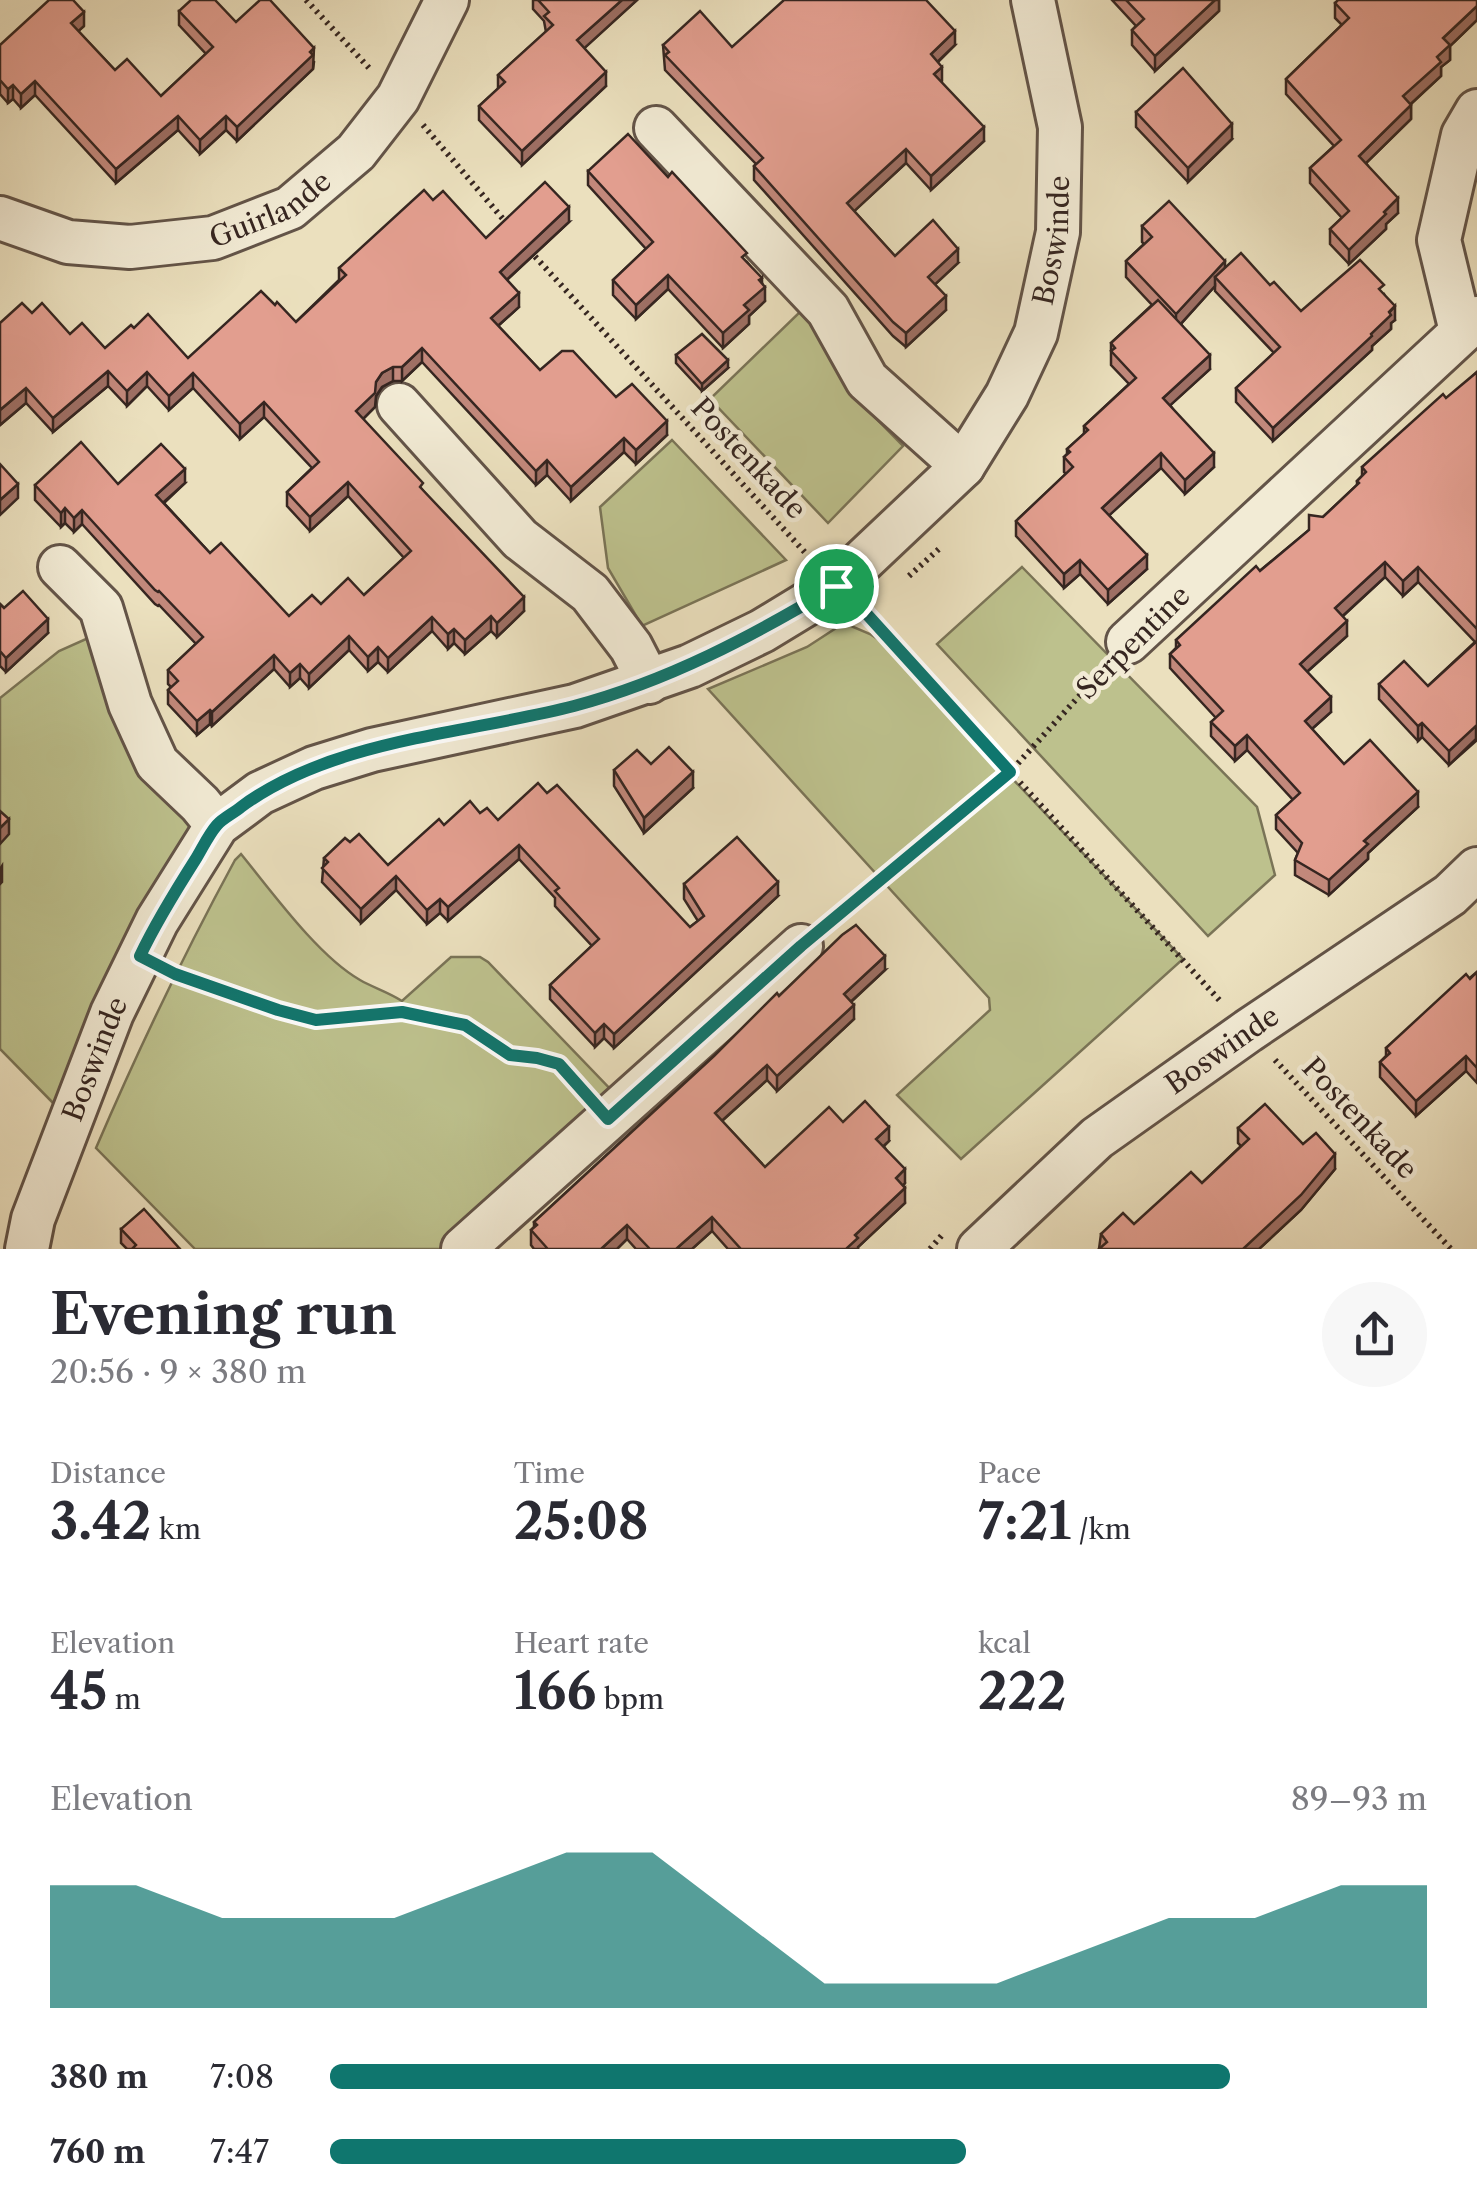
<!DOCTYPE html>
<meta charset="utf-8">
<style>
:root{--surface:#fff;--page:#f7f7f7;--text:#2b2b33;--muted:#7c7c81;--accent:#0f766e}
body{margin:0;font-family:"Libre Caslon Text",serif;background:var(--page);color:var(--text);height:100vh;display:flex;flex-direction:column;font-size:38px;white-space:nowrap}
*{box-sizing:border-box;margin:0}
p{font-size:32px;color:var(--muted)}
.icon{flex:none;width:55px;height:55px;fill:none;stroke:currentColor;stroke-width:2;stroke-linecap:round;stroke-linejoin:round}
.map{position:relative;height:1249px;overflow:hidden}
.details{display:flex;flex-direction:column;background:var(--surface);flex:1}
.details>*{flex:none}
.pin{position:absolute;display:grid;place-items:center;width:85px;height:85px;color:#fff;margin:-42px;border:5px solid #fff;border-radius:50%;box-shadow:0 2px 10px #0007}
.round{display:grid;place-items:center;flex:none;width:105px;height:105px;border-radius:52px;background:var(--page)}
.overview{display:flex;align-items:center;justify-content:space-between;height:170px;padding:0 50px}
h1{font-size:55px;font-weight:700;line-height:75px}
.metrics{display:grid;grid-template-columns:repeat(3,1fr);gap:15px;height:170px;padding:10px 50px}
.metrics div{display:grid;align-content:center}
.metrics b{font-size:50px;font-weight:700}
.metrics small{font-size:28px;font-weight:400}
.metrics p{font-size:28px}
.chart{height:280px;padding:20px 50px}
.chart p{display:flex;justify-content:space-between}
.chart svg{width:100%;height:180px;margin-top:10px;fill:var(--accent);opacity:.7}
ul{padding:0 50px;list-style:none;font-size:32px}
li{display:grid;grid-template-columns:160px 120px 1fr;align-items:center;height:75px}
li i{height:25px;border-radius:12px;background:var(--accent)}
.map>svg:first-child{display:block}
.green{fill:#bdc18d;stroke:#7a7457;stroke-width:2.5}
.lines{fill:none;stroke-linecap:round;stroke-linejoin:round}
.street-casing{stroke:#635448;stroke-width:48}
.path{stroke:#362621;stroke-width:6;stroke-dasharray:2.5 5;stroke-linecap:butt}
.street{stroke:#f2ebd5;stroke-width:42}
.wall{fill:#c2887b;stroke:#362621;stroke-width:2.5}
.shaded-wall{fill:#9e6f64;stroke:#362621;stroke-width:2.5}
.building{fill:#e29e8f;stroke:#362621;stroke-width:2.5}
.route-casing{stroke:#fff;stroke-width:20}
.route{stroke:#0f766e;stroke-width:12}
.labels{text-anchor:middle;stroke-width:9;stroke-linejoin:round;paint-order:stroke}
.street-label{font-size:28px;fill:#362621;stroke:#f2ebd5}
</style>
<div class="map">
<svg width="1477" height="1249" viewBox="0 0 1477 1249">
<rect width="100%" height="100%" fill="#ebe0be"/>
<filter id="stains"><feTurbulence type="fractalNoise" baseFrequency=".002" numOctaves="4"/><feColorMatrix values="0 0 0 0 .2 0 0 0 0 .09 0 0 0 0 .02 0 0 0 .5 -.17"/></filter>
<radialGradient id="worn" r=".72"><stop offset=".6" stop-color="#630" stop-opacity="0"/><stop offset="1" stop-color="#630" stop-opacity=".3"/></radialGradient>
<g class="green">
<path d="M802,310L857,399L903,446L828,523L710,399Z"/>
<path d="M672,440L786,560L642,626L608,568L600,507Z"/>
<path d="M1022,567L1257,807L1275,875L1208,936L937,644Z"/>
<path d="M844,623L870,634L885,644L1183,959L961,1159L897,1095L990,1010L989,998L708,689L807,647Z"/>
<path d="M110,637L194,828L56,1106L0,1049V698L59,651L86,639Z"/>
<path d="M241,854C272,892 318,956 360,980C374,988 388,992 402,1001L451,957H480L488,962L615,1094L450,1249H195L96,1148C138,1050 184,954 235,860Z"/>
</g>
<g class="lines">
<g class="street-casing">
<g id="street">
<path d="M656,128L828,310L867,380L963,466"/>
<path id="s1" d="M0,218L68,242L130,247L213,238L290,208L356,152L398,98L447,0"/>
<path d="M1461,331L1439,240L1463,135L1477,111"/>
<path d="M399,405L520,539L590,593L631,647L649,682"/>
<path d="M60,567L101,608L130,704L157,763L200,804L217,825"/>
<path d="M1128,642L1477,318"/>
<path id="s2" d="M27,1249L33,1219L112,1013L157,921L217,825L260,793L314,768L372,750L575,706L690,666L762,631L836,586L963,466L1007,395L1036,333L1058,232L1060,127L1033,0"/>
<path d="M463,1249L801,946"/>
<path id="s3" d="M979,1249L1097,1138L1248,1031L1450,895L1477,869"/>
</g>
</g>
<g class="path">
<path d="M306,0L370,69"/>
<path d="M423,125L509,226"/>
<path d="M530,251L811,559"/>
<path d="M909,576L940,548"/>
<path d="M863,611L1222,1003"/>
<path d="M829,923L1010,772L1102,671"/>
<path d="M172,972L279,1010L316,1020L402,1013L465,1025L510,1055L537,1058L559,1064L583,1091"/>
<path d="M1275,1060L1451,1249"/>
<path d="M930,1249L942,1235"/>
</g>
<use href="#street" class="street"/>
</g>
<g class="wall">
<path d="M533,0H637L584,48L606,86L522,165L479,120V106L498,89V75L546,32L544,21L533,9Z"/>
<path d="M1112,0H1219V11L1155,71L1132,45V30L1136,26Z"/>
<path d="M1477,0V20L1450,46V60L1441,67V76L1411,104V119L1366,163L1398,213L1386,224V229L1349,264L1330,244V229L1342,218L1310,183V168L1334,146L1286,94V79L1342,25L1335,18V3Z"/>
<path d="M179,11L236,22L314,62L313,69L237,141L226,130L200,154L178,130L116,183L35,95L21,108L13,99L8,103L0,94V45L84,26L78,31L115,70L161,96L206,54L179,25Z"/>
<path d="M663,45L732,47L955,45L938,62L941,82L984,141L931,190L906,163L854,211L895,256L958,263L935,284L946,310L906,347L893,336L754,180V166L756,164L665,70Z"/>
<path d="M1136,112L1232,139L1188,182L1136,127Z"/>
<path d="M588,171L747,262L762,283L765,301L749,316V324L723,348L668,289L636,319L613,295V280L646,249L588,185Z"/>
<path d="M433,200L486,238L569,222L507,280L519,307L498,326L540,370L616,397L667,435L636,464L624,452L571,501L547,475L536,485L422,362L402,381H393L382,387L376,396L375,407L363,419L524,611L497,637L491,631L465,654L454,643L448,649L432,631L388,672L378,662L368,671L349,650L309,688L300,678L290,687L274,669L212,726L210,724L197,735L168,704V690L171,687L168,684V670L196,644L159,605L158,606L155,604L82,524L74,532L65,523L61,527L35,500V485L185,483L164,503L210,553L289,616L321,604L364,595L404,558L348,496L310,531L287,506V492L312,468L264,417L240,439L193,388L169,410L147,386L127,406L108,386L53,432L26,403L0,425V323L32,313L70,334L105,348L188,358L275,305L296,322L339,280V268Z"/>
<path d="M1142,226L1225,268L1270,285L1301,311L1384,294L1395,320L1391,323V329L1372,346V350L1273,441L1236,402V388L1274,353L1215,291V286L1181,324L1210,369L1170,405L1214,467L1185,494L1161,468L1109,515L1147,569L1108,604L1080,574L1064,588L1016,536V521L1066,474L1064,472V457L1067,454V449L1084,434V426L1129,384L1111,365V343L1152,305L1126,277V261L1144,244L1142,242Z"/>
<path d="M676,355L728,368L702,391L676,363Z"/>
<path d="M1477,372V740L1449,765L1422,737L1418,741L1379,699V684L1428,686L1475,642L1418,582L1403,596L1385,577L1343,616L1347,636L1307,672L1331,712L1312,729L1344,764L1418,807L1368,853V859L1329,895L1295,875V860L1298,853L1276,829V815L1293,800L1247,750L1235,761L1211,736V722L1216,718L1170,668V654L1176,648V640L1309,530L1357,485V481L1362,476V467L1458,390Z"/>
<path d="M0,604L4,608L48,633L6,672L0,666Z"/>
<path d="M651,764L693,788L644,833L614,786V770Z"/>
<path d="M480,813L498,820L690,927L698,921L684,899V884L778,896L614,1048L604,1038L595,1047L550,999V985L592,946L555,906V898L519,859L448,921L440,913L427,924L396,890L361,923L322,882L324,858L350,842L388,865L444,825Z"/>
<path d="M885,970L851,1002L854,1019L777,1091L767,1080L722,1121L765,1167L843,1122L889,1141L884,1146L905,1183L903,1186L905,1203L858,1247V1249H728L712,1231L692,1249H636L627,1239L617,1249H534L531,1245V1230L534,1227V1222L779,996Z"/>
<path d="M1477,972V1083L1466,1071L1416,1116L1380,1077V1062L1386,1056V1048Z"/>
<path d="M1238,1128L1303,1144L1335,1169L1301,1210L1259,1249H1099L1101,1234L1134,1224L1202,1183L1241,1146L1238,1143Z"/>
<path d="M121,1229L180,1249H127L121,1243Z"/>
</g>
<g class="shaded-wall">
<path d="M622,0H637L577,55V40Z"/>
<path d="M1215,0H1219V11L1155,71V56Z"/>
<path d="M1477,6V20L1450,46V60L1441,67V76L1403,111V96L1437,57L1443,38Z"/>
<path d="M84,12V26L71,38V23Z"/>
<path d="M955,31V45L931,68V54Z"/>
<path d="M314,48L313,69L237,141V127Z"/>
<path d="M942,67V81L934,88V74Z"/>
<path d="M606,72V86L522,165V151Z"/>
<path d="M35,81V95L21,108V94Z"/>
<path d="M13,85V99L8,103V89Z"/>
<path d="M1411,105V119L1359,170V156Z"/>
<path d="M178,116V130L116,183V169Z"/>
<path d="M226,116V130L200,154V140Z"/>
<path d="M1232,124V139L1188,182V168Z"/>
<path d="M984,127V141L931,190V176Z"/>
<path d="M906,149V163L847,218V203Z"/>
<path d="M1398,198V213L1386,224V229L1349,264V250L1384,212Z"/>
<path d="M569,207V222L500,286V272Z"/>
<path d="M958,249V263L928,291V277Z"/>
<path d="M1225,261V276L1215,277V286L1176,329V314Z"/>
<path d="M668,275V289L636,319V305Z"/>
<path d="M762,278V289L765,287V301L749,316V324L723,348V333L744,305Z"/>
<path d="M519,293V307L491,332V318Z"/>
<path d="M946,296V310L906,347V333Z"/>
<path d="M1395,306V320L1391,323V329L1372,346V350L1273,441V428L1371,334Z"/>
<path d="M422,348V362L402,381V367Z"/>
<path d="M1210,355V369L1163,412V398Z"/>
<path d="M728,360V368L702,391V384Z"/>
<path d="M393,367V381L382,387L376,396L375,407L356,426V411L382,373Z"/>
<path d="M108,371V386L53,432V418Z"/>
<path d="M147,372V386L127,406V391Z"/>
<path d="M193,373V388L169,410V396Z"/>
<path d="M26,388V403L0,425V410Z"/>
<path d="M264,402V417L240,439V424Z"/>
<path d="M667,421V435L636,464V450Z"/>
<path d="M624,438V452L571,501V487Z"/>
<path d="M1161,453V468L1102,522V508Z"/>
<path d="M1214,453V467L1185,494V480Z"/>
<path d="M547,460V475L536,485V471Z"/>
<path d="M185,469V483L156,509V495Z"/>
<path d="M348,482V496L310,531V517Z"/>
<path d="M18,484V498L0,515V500Z"/>
<path d="M65,508V523L61,527V513Z"/>
<path d="M82,510V524L74,532V518Z"/>
<path d="M1147,555V569L1108,604V590Z"/>
<path d="M1080,560V574L1064,588V574Z"/>
<path d="M1385,562V577L1335,623V608Z"/>
<path d="M1418,567V582L1403,596V581Z"/>
<path d="M524,597V611L497,637V623Z"/>
<path d="M491,616V631L465,654V640Z"/>
<path d="M432,617V631L388,672V658Z"/>
<path d="M48,619V633L6,672V658Z"/>
<path d="M1347,621V636L1300,678V664Z"/>
<path d="M454,629V643L448,649V634Z"/>
<path d="M349,636V650L309,688V674Z"/>
<path d="M378,647V662L368,671V657Z"/>
<path d="M274,655V669L212,726V712Z"/>
<path d="M300,664V678L290,687V673Z"/>
<path d="M1331,697V712L1305,735V721Z"/>
<path d="M210,710V724L197,735V721Z"/>
<path d="M1422,723V737L1418,741V726Z"/>
<path d="M1476,724V739L1449,765V751Z"/>
<path d="M1247,735V750L1235,761V746Z"/>
<path d="M693,772V788L644,833V818Z"/>
<path d="M1418,792V807L1368,853V859L1329,895V880L1364,841Z"/>
<path d="M9,819V834L0,844V828Z"/>
<path d="M519,845V859L448,921V907Z"/>
<path d="M2,866V882L0,884V869Z"/>
<path d="M396,876V890L361,923V909Z"/>
<path d="M778,882V896L614,1048V1034Z"/>
<path d="M440,899V913L427,924V910Z"/>
<path d="M885,956V970L844,1008V994Z"/>
<path d="M854,1005V1019L777,1091V1076Z"/>
<path d="M604,1024V1038L595,1047V1033Z"/>
<path d="M1466,1056V1071L1416,1116V1101Z"/>
<path d="M767,1065V1080L715,1127V1113Z"/>
<path d="M889,1127V1141L876,1153V1139Z"/>
<path d="M1335,1154V1169L1301,1210L1259,1249H1243Z"/>
<path d="M905,1169V1183L896,1193V1178Z"/>
<path d="M905,1188V1203L858,1247V1249H846L855,1235Z"/>
<path d="M712,1217V1231L692,1249H676Z"/>
<path d="M627,1225V1239L617,1249H601Z"/>
</g>
<g class="building">
<path d="M49,0H73L84,12L71,23L115,70L127,59L161,96L213,47L179,11L191,0H215L236,22L260,0H270L314,48L310,52L313,55L237,127L226,116L200,140L178,116L116,169L35,81L21,94L13,85L8,89L0,80V45Z"/>
<path d="M538,0H622L577,40L606,72L522,151L479,106L505,82L498,75L553,25L544,16L549,12Z"/>
<path d="M784,0H926L955,31L931,54L942,67L934,74L984,127L931,176L906,149L847,203L895,256L933,220L958,249L928,277L946,296L906,333L893,322L754,166L763,158L665,55L669,52L663,45L700,11L732,47Z"/>
<path d="M1126,0H1215L1155,56L1132,30L1144,19Z"/>
<path d="M1338,0H1477V6L1443,38L1450,45L1437,57L1441,62L1403,96L1411,105L1359,156L1398,198L1384,212L1386,214L1349,250L1330,229L1349,211L1310,168L1341,140L1286,79L1349,18L1335,3Z"/>
<path d="M1183,68L1232,124L1188,168L1136,112Z"/>
<path d="M628,134L668,177L672,172L747,253L742,257L762,278L759,280L765,287L744,305L749,310L723,333L668,275L636,305L613,280L653,242L588,171Z"/>
<path d="M545,182L569,207L500,272L519,293L491,318L540,370L562,351H573L616,397L632,384L667,421L636,450L624,438L571,487L547,460L536,471L422,348L402,367H393L382,373L376,382L375,393L356,411L423,483L420,487L524,597L497,623L491,616L465,640L454,629L448,634L432,617L388,658L378,647L368,657L349,636L309,674L300,664L290,673L274,655L212,712L210,710L197,721L168,690L178,681L168,670L203,637L159,591L158,592L155,590L82,510L74,518L65,508L61,513L35,485L81,442L118,484L161,444L185,469L156,495L210,553L221,543L289,616L312,595L321,604L348,578L364,595L411,551L348,482L310,517L287,492L319,462L264,402L240,424L193,373L169,396L147,372L127,391L108,371L53,418L26,388L0,410V323L22,303L32,313L42,303L70,334L82,323L105,348L131,325L134,328L148,314L188,358L261,291L275,305L277,302L296,322L346,275L339,268L424,190L433,200L443,191L486,238Z"/>
<path d="M1169,201L1225,261L1176,314L1126,261L1152,237L1142,226Z"/>
<path d="M1241,253L1270,285L1274,282L1301,311L1360,260L1384,285L1379,289L1395,306L1389,312L1391,315L1371,334L1372,336L1273,428L1236,388L1280,347L1215,277Z"/>
<path d="M1158,300L1210,355L1163,398L1214,453L1185,480L1161,453L1102,508L1147,555L1108,590L1080,560L1064,574L1016,521L1073,467L1064,457L1070,452L1067,449L1088,430L1084,426L1136,378L1111,351L1115,348L1111,343Z"/>
<path d="M702,334L728,360L702,384L676,355Z"/>
<path d="M1477,372V629L1418,567L1403,581L1385,562L1335,608L1347,621L1300,664L1331,697L1305,721L1344,764L1370,740L1418,792L1364,841L1368,844L1329,880L1295,860L1302,843L1276,815L1300,793L1247,735L1235,746L1211,722L1223,711L1170,654L1180,645L1176,640L1256,566L1260,571L1309,530V515L1323,517L1359,483L1357,481L1366,472L1362,467L1443,394L1446,398Z"/>
<path d="M0,464L18,484L0,500Z"/>
<path d="M23,591L48,619L6,658L0,651V604L4,608Z"/>
<path d="M1477,641V725L1449,751L1422,723L1418,726L1379,684L1404,661L1428,686Z"/>
<path d="M669,747L693,772L644,818L614,770L637,750L651,764Z"/>
<path d="M538,783L547,793L557,785L690,927L704,916L684,884L737,837L778,882L614,1034L604,1024L595,1033L550,985L599,939L555,891L559,888L519,845L448,907L440,899L427,910L396,876L361,909L322,868L328,862L324,858L345,838L350,842L359,834L388,865L439,819L444,825L470,801L480,813L487,808L498,820Z"/>
<path d="M0,811L9,819L0,828Z"/>
<path d="M856,925L885,956L844,994L854,1005L777,1076L767,1065L715,1113L765,1167L829,1107L843,1122L865,1101L889,1127L876,1139L905,1169L896,1178L905,1188L855,1235L858,1238L846,1249H741L712,1217L676,1249H650L627,1225L601,1249H545L547,1248L531,1230L537,1225L534,1222L714,1056L777,993L779,996L842,935Z"/>
<path d="M1477,972V1068L1466,1056L1416,1101L1380,1062L1390,1053L1386,1048L1466,974L1470,979Z"/>
<path d="M1265,1104L1303,1144L1316,1133L1335,1154L1301,1195L1243,1249H1099L1107,1242L1101,1234L1123,1213L1134,1224L1191,1172L1202,1183L1249,1139L1238,1128Z"/>
<path d="M144,1209L180,1249H132L136,1245L121,1229Z"/>
</g>
<g class="lines">
<g class="route-casing">
<path id="route" d="M836,586L864,611L1010,772L801,946L608,1119L559,1064L537,1058L510,1055L465,1025L402,1012L316,1020L278,1010L175,974L140,956C156,922 176,890 197,857C203,847 209,834 217,825C223,818 234,813 241,807C333,739 466,734 574,706C668,681 753,636 836,586Z"/>
</g>
<use href="#route" class="route"/>
</g>
<g class="labels">
<g class="street-label">
<text dy="10" stroke="none"><textPath href="#s1" startOffset="282">Guirlande</textPath></text>
<text dy="10" stroke="none"><textPath href="#s2" startOffset="1558">Boswinde</textPath></text>
<text transform="translate(749 458) rotate(47)" y="10">Postenkade</text>
<text transform="translate(1133 642) rotate(-45)" y="10">Serpentine</text>
<text dy="10" stroke="none"><textPath href="#s3" startOffset="315">Boswinde</textPath></text>
<text dy="10" stroke="none"><textPath href="#s2" startOffset="202">Boswinde</textPath></text>
<text transform="translate(1360 1118) rotate(47)" y="10">Postenkade</text>
</g>
</g>
<rect width="100%" height="100%" filter="url(#stains)"/>
<rect width="100%" height="100%" fill="url(#worn)"/>
</svg>
<div class="pin" style="left:836px;top:586px;background:#1e9e55"><svg class="icon" aria-label="arrive" viewBox="0 0 24 24"><path d="M6 21V4h12l-3 4 3 4H6"/></svg></div>
</div>
<section class="details">
<div class="overview"><div><h1>Evening run</h1><p>20:56 · 9 × 380 m</p></div><a class="round"><svg class="icon" aria-label="share" viewBox="0 0 24 24"><path d="M12 15V3M7 8l5-5 5 5M5 13v7h14v-7"/></svg></a></div>
<div class="metrics">
<div><p>Distance</p><b>3.42<small> km</small></b></div>
<div><p>Time</p><b>25:08</b></div>
<div><p>Pace</p><b>7:21<small> /km</small></b></div>
</div>
<div class="metrics">
<div><p>Elevation</p><b>45<small> m</small></b></div>
<div><p>Heart rate</p><b>166<small> bpm</small></b></div>
<div><p>kcal</p><b>222</b></div>
</div>
<div class="chart"><p><span>Elevation</span>89–93 m</p>
<svg viewBox="0 0 160 44" preserveAspectRatio="none"><path d="M0 44V14L10 14L20 22L30 22L40 22L50 14L60 6L70 6L80 22L90 38L100 38L110 38L120 30L130 22L140 22L150 14L160 14V44z"/></svg>
</div>
<ul>
<li><b>380 m</b>7:08<i style="width:82%"></i></li>
<li><b>760 m</b>7:47<i style="width:58%"></i></li>
</ul>
</section>
